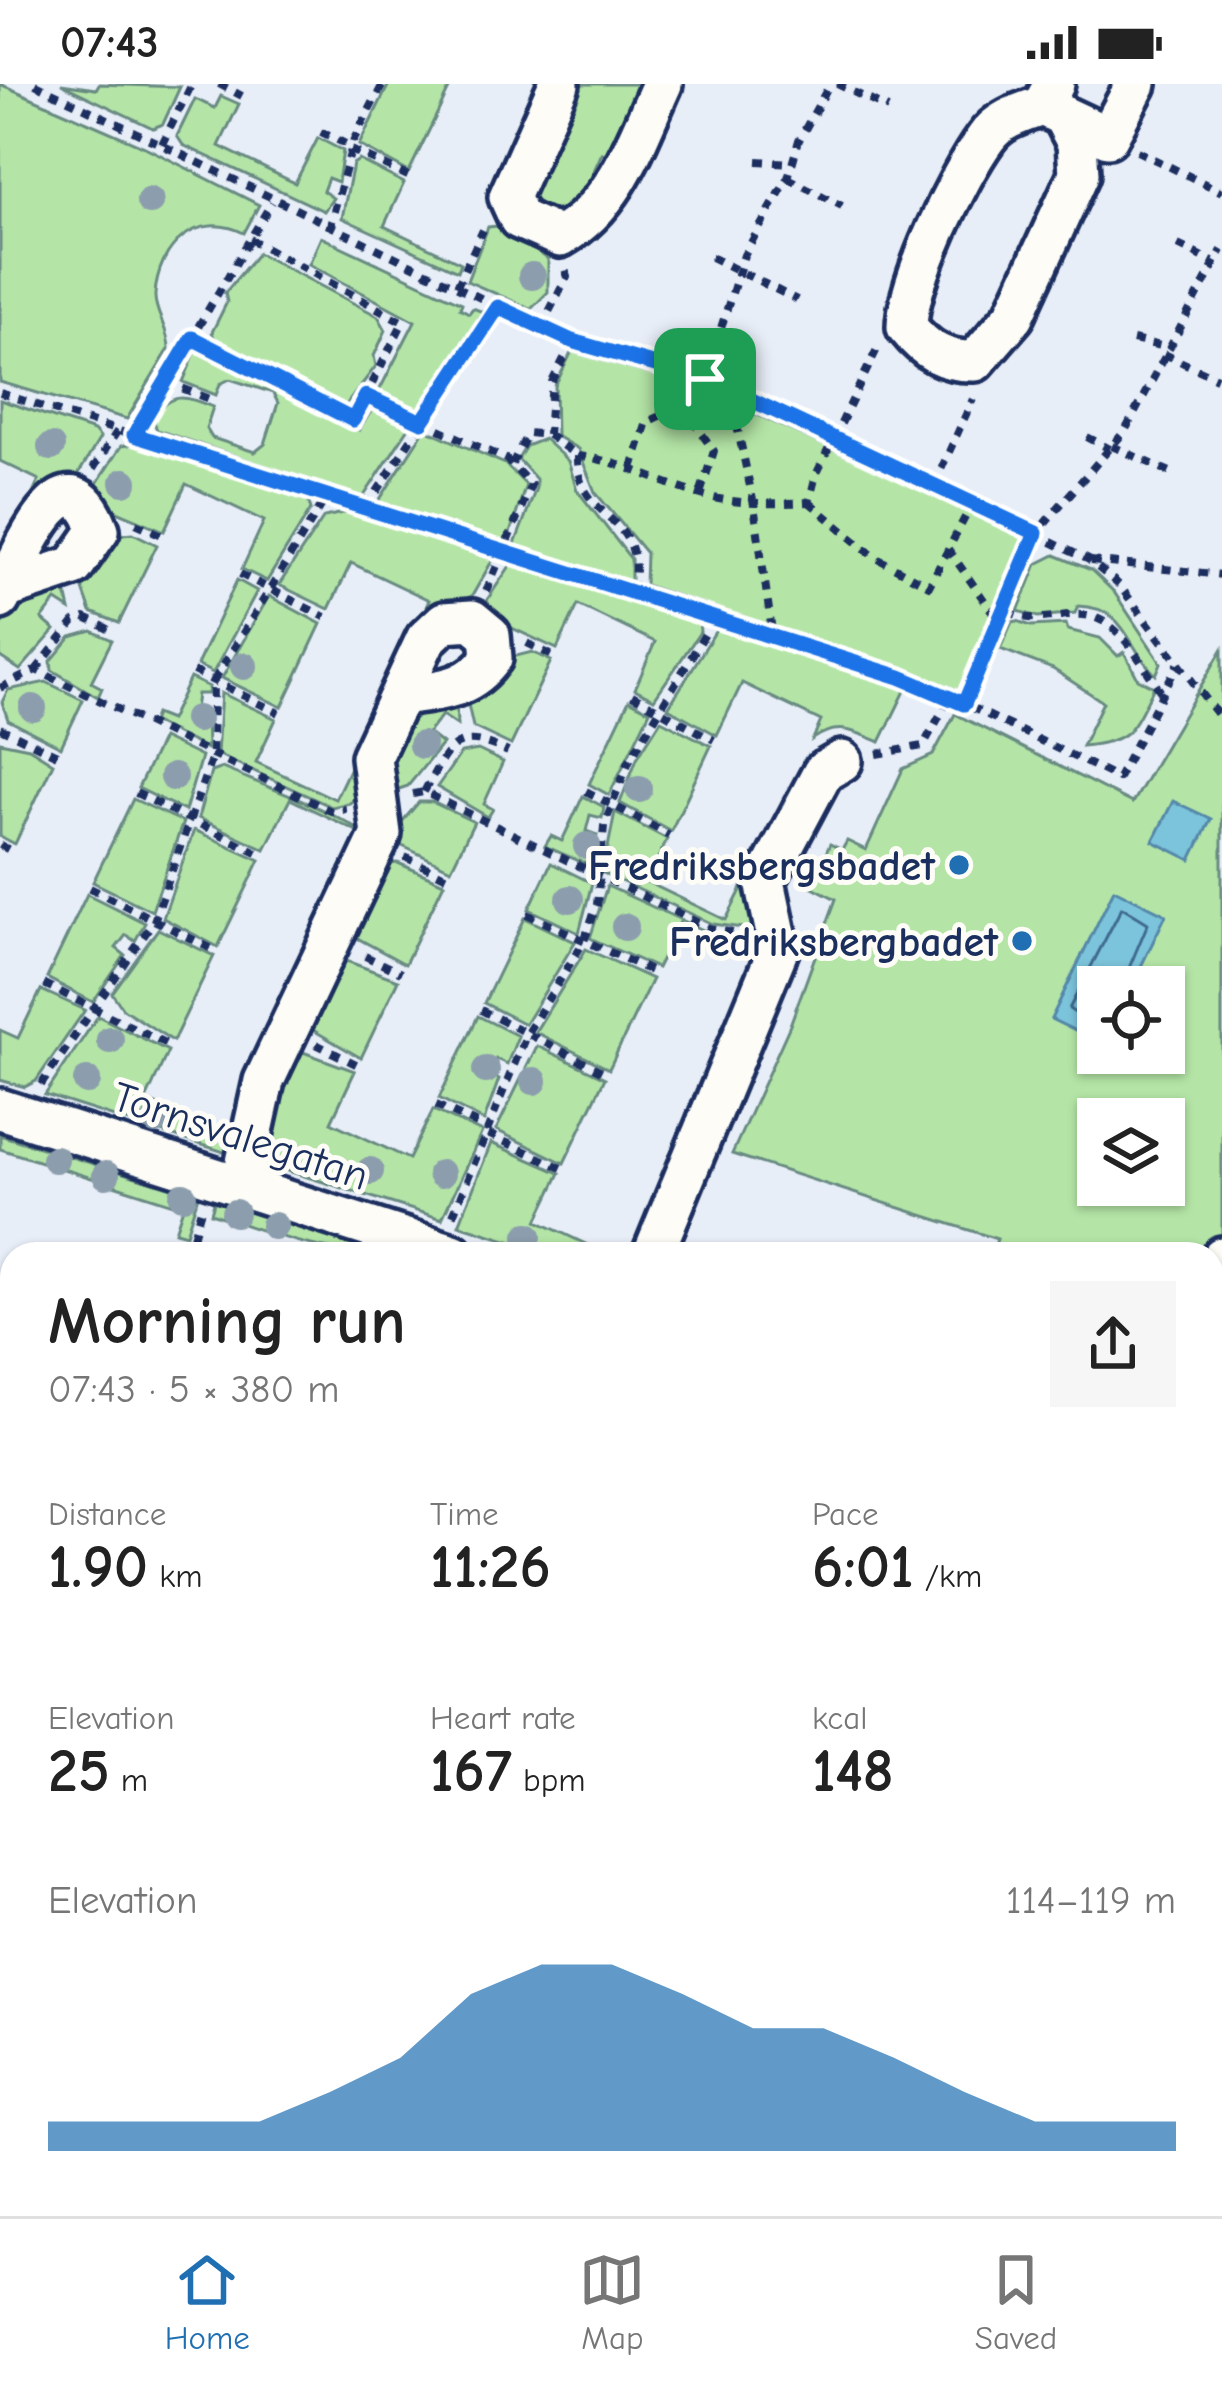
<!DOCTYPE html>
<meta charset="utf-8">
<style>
:root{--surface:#fff;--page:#f6f6f6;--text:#222;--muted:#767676;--line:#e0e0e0;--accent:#1f6fb2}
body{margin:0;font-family:"Comic Neue",sans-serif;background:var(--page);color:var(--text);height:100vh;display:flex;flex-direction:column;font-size:45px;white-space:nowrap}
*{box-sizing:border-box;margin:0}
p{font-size:39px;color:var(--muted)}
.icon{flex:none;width:66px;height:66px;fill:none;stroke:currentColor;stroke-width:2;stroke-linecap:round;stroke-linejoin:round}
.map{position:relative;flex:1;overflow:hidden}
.sheet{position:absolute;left:0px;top:1158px;width:1224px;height:975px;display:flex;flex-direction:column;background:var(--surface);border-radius:36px 36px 0 0;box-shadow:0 3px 9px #0004}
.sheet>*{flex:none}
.controls{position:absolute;left:1077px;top:882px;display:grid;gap:24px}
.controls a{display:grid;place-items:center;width:108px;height:108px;border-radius:0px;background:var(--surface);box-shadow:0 3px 9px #0004;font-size:60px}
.pin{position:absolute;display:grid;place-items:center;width:102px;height:102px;color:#fff;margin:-51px;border-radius:24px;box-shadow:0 6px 18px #0006}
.round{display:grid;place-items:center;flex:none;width:126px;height:126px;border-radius:0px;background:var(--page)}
.overview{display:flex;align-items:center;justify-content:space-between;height:204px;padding:0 48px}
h1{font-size:66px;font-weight:700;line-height:90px}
.stats{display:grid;grid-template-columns:repeat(3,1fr);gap:18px;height:204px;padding:12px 48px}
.stats div{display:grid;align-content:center}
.stats b{font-size:60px;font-weight:700}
.stats small{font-size:33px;font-weight:400}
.stats p{font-size:33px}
.chart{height:336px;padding:24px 48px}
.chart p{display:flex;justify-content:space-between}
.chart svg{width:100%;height:216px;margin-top:12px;fill:var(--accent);opacity:.7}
.status{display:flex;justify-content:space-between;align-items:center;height:84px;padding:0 60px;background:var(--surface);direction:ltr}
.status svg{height:33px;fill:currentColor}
.dock{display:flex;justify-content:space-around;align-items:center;height:168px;border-top:3px solid var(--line);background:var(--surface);font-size:33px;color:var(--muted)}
.dock a{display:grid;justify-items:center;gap:6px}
.dock .selected{color:var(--accent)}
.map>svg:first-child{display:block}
.green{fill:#b4e5a6;stroke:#688a82;stroke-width:3;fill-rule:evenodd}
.water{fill:#7bc4db;stroke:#5588a9;stroke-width:3}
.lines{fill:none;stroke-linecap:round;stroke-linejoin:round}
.shore{stroke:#416b90;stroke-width:3}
.minor-casing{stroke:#1b2f5e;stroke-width:48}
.path{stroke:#1b2f5e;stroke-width:8;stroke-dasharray:9 9;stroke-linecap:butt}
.minor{stroke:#fdfcf7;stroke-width:39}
.tree{fill:#8c9ead}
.route-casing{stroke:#fff;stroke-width:24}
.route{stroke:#1a73e8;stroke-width:15}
.poi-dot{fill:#1f6fb2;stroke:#fdfcf7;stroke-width:4.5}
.labels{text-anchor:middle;stroke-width:10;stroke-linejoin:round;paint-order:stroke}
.poi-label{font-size:42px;font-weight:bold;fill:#1b2f5e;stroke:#fdfcf7;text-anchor:end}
.street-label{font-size:42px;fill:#1b2f5e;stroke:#fdfcf7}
</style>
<div class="status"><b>07:43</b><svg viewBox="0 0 49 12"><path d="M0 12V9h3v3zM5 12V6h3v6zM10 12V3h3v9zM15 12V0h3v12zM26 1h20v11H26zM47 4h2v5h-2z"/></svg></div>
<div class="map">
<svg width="1222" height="2132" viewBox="0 0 1222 2132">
<rect width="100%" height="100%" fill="#e8eef8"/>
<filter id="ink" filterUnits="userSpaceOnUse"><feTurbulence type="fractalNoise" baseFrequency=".00833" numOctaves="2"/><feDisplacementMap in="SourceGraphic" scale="24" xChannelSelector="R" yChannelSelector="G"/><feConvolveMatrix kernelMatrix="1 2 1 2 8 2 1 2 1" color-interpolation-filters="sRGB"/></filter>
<g filter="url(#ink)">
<g class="green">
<path d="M0,0L145,63L259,121L244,149C197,126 158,161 155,211C154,228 169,245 169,265L127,335L0,298Z"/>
<path d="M61,0L96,5L99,0L180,3L163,40L153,44Z"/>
<path d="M389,0L450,3L409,88L359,61Z"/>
<path d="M568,0H651L616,74L602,69L592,91L603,97C578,120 554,142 528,108Z"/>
<path d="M221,12L239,20L219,62L295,99L318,54L343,67L338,98L328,94L323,107L333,114L324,127L183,61L177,52L195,15L215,24Z"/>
<path d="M359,76L404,99L384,142L461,179L458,187L342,134L353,80Z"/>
<path d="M498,142L548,175V208L531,225L467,197L488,143Z"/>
<path d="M321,153L462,219L460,224L469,229L473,224L483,228L418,329L377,311L415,237L309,180Z"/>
<path d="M258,169L378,232L386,246L374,272L376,282L343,325L217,261L212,248L227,218L225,209Z"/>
<path d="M196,266L359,346L375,321L412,339L362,415L157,346L152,333C174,308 182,311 213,323L206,344L212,354L255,368L265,360L278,319L273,309L230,295L220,300L216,311L183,298Z"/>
<path d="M572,267L698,304L1034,456L962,608L645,501L646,469L595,408L578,365L556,352L555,302Z"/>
<path d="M0,316L94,347L100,354L76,394L50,397L31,414L39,396L0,377Z"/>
<path d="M425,345L505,380L526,401L506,461L377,420Z"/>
<path d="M544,355L568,377L577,406L631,475V499L514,463L536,404V395L518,375L526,362Z"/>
<path d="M137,360L306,411L311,425L267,497L242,485L264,437L186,400L164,447L117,427L94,404L121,362Z"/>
<path d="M353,427L485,467L492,477L472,512L422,532L429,516L351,479L329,525L279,501L324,433Z"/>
<path d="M133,449L157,461L119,539L91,528L79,494L113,451Z"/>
<path d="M1055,471L1091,486L1114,508L1161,579L1156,591C1126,564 1128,523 1078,522L1075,529L1038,533L1018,527L1037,480Z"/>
<path d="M512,479L699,537L700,548L654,615L635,605L655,558L578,521L557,565L495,536L487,516Z"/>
<path d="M237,496L257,507L213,589L197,581Z"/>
<path d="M65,504L70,526L56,517L42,535L55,546L20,586L0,573V543L12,521Z"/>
<path d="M269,512L321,540L282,623L222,594Z"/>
<path d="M1017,537L1031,542L1066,540L1068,546L1100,554L1118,572L1124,568L1138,595L1154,603C1132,645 1132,658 1082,662L1103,618L1053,585L1000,565L1012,538Z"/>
<path d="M718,543L907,603L880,658C854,647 838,638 813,655L821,637L742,599L717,651L668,624Z"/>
<path d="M92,547L112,556L91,598L102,604L98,613L52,586L51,577L71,553Z"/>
<path d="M1222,566V1160L1212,1170H992L997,1155L732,1070L790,941L836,815L811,802L830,760L842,766L847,757L866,766L903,685L933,671L955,630L1132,719ZM1098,903H1164V969H1098ZM1098,1035H1164V1101H1098Z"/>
<path d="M532,568L551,577L511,661L473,643L466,611L504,575Z"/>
<path d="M190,594L209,603L208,610H197L195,626L206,627L207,665L152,638L155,630L170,636Z"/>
<path d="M46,598L83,616L61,663L8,636L2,618L8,606Z"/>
<path d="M221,609L276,635L256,678L335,715L354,675L358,708L350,719L332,723L217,670Z"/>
<path d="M456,615L457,641L442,631L428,649L442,660L408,702L399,705L388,699C390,649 409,630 456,615Z"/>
<path d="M629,616L650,627L609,711L589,700Z"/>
<path d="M661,636L711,662L671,747L620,719L637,674Z"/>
<path d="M162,654L201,673L185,727L138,704Z"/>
<path d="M0,658L29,664L53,679L15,760L0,752Z"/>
<path d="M478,666L503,678L484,720L493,725L488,733L437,703L461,669Z"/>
<path d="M222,684C247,695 353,734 361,749L290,715L265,765L198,734L211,688Z"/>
<path d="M583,712L604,723L602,734L590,731L586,747L597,751L593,783L545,762L551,752L562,757Z"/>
<path d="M133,715L183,738L152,827L93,798Z"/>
<path d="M419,718H432L474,738L451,785L398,760L394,747Z"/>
<path d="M615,728L667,755L647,798L726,836L746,796L752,806L751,845L713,840L603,789Z"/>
<path d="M194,746L260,776L218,863L163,834Z"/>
<path d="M398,779L444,799L405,880L350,850L383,781Z"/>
<path d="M551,779L592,799L579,849L529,825Z"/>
<path d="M607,802L710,849L747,856L760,873L681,836L657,884L590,854Z"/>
<path d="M87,810L145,839L135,857L126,851L116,864L125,871L93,918L47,894Z"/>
<path d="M525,834L575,858L525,940L484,919Z"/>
<path d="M158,845L214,872L173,957L123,925L112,909Z"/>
<path d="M586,865L652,895L609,985L535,948Z"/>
<path d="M341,875L398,896L361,974L306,942Z"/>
<path d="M41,906L85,926L36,997L25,1003L0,996V946L18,954Z"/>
<path d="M98,932L168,967L146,1016L224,1054L246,1008L240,1062L227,1069L45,1011Z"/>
<path d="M478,932L518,952L507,980L496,975L489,990L499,995L484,1037L439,1014Z"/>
<path d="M537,962L605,994L564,1079L496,1046Z"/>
<path d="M303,968L355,987L331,1038L409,1075L433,1026L482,1048L442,1135L272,1082L268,1068L288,978Z"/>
<path d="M0,1051L198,1112L186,1150L175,1147L183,1123L0,1065Z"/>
<path d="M491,1059L560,1089L537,1137L607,1170H550L459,1141Z"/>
<path d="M215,1115L382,1170C322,1170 268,1149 211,1129Z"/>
<path d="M1222,1271V1932L1212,1930V1280Z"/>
<path d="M0,1296L12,1299V2121H920L918,2132H0Z"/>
</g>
<g class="water">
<path d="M1173,717L1211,735L1191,776L1153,757Z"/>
<path d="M1114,805L1166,831L1131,903H1098V958L1051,935Z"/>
</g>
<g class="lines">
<path class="shore" d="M1098,944L1069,925L1122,823L1148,839L1121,903"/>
<g class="minor-casing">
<g id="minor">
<path d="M559,0L509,113L519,135L560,153C617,120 636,57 662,0"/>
<path d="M1042,22L1063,32L1077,59L1079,90L1014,232L975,277C945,278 926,267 907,243C907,199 958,92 986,54C999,35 1022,29 1042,22L1054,0"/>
<path d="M1063,32L1108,53L1136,0"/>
<path d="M0,515C16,483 65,352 99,446L74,482L5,505"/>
<path d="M0,1025L453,1170"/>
<path d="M241,1101L264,997L381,750L371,673L426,555L444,538L472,536L490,551L492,574C469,606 439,606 403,612"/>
<path d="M653,1170L779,864L765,797L823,688L842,677"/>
<path d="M1212,1188L1222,1173"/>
<path d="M1212,1966L1222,1967"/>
<path d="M1070,2132L1072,2121"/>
</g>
</g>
<g class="path">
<path d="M35,0L568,256L729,305L1089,476L1119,501L1222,636"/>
<path d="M219,0L242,12"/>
<path d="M837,0L888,25"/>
<path d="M321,48L352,63"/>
<path d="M162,60L192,0"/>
<path d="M351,66L408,92"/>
<path d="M1137,67L1222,108"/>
<path d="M757,77L791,79"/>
<path d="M788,94L842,122"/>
<path d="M329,145L354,55L383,0"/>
<path d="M250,155L403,238L366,312"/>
<path d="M1178,161L1213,178"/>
<path d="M711,173L797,216"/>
<path d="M457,202L483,146"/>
<path d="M541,243L567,193L565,184"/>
<path d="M192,254L353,336L366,312L506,375L531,401L486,508"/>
<path d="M1133,256L1166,263"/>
<path d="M1164,270L1217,294"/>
<path d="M705,295L744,171L788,94L799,56L830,0"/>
<path d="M166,298L215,317"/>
<path d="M729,305L754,421L773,554"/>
<path d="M0,309L950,613"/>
<path d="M692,336L714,367L700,410"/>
<path d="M134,351L272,118"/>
<path d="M548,351L577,372C575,438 653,430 631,510"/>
<path d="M1087,353L1110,365"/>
<path d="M1112,362L1170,388"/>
<path d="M577,372C620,376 655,397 695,409C733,421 770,420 809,418L816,391L879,261"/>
<path d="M512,380L528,349L548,351L552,298L573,257"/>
<path d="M632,384L647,338L666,329L692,336L711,297"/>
<path d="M93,385L118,346"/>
<path d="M934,401L973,315"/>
<path d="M809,418L875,473L929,502L972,420"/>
<path d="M367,423L497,223"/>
<path d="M136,439L162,451"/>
<path d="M948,465L1001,540"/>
<path d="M1091,477L1222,491"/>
<path d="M240,490L325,533"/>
<path d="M1008,527C1036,542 1054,529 1083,531C1120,533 1144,585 1163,611"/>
<path d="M527,559L553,572"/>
<path d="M36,586L74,538L85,534L115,548"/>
<path d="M193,587L279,629"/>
<path d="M0,604L36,586L331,727L346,725"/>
<path d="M632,611L714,656"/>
<path d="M964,620L1008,527L1036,449L1125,347L1222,166"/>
<path d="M0,644L57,671"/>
<path d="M877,670L923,662L950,613L1118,694L1178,580"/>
<path d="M586,707L669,751"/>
<path d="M424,708C449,661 456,643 508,668"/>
<path d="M136,709L263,771"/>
<path d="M413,710L424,708L709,844L738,850"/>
<path d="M0,761L11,767"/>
<path d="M405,773L447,793"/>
<path d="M90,804L216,867"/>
<path d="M527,830L655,889"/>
<path d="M365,872L401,889"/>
<path d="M44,900L171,962"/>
<path d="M481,926L607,990"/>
<path d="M316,960L358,981"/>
<path d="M41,1001L154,837L212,673L213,598L326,414"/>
<path d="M436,1021L488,1045"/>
<path d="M488,1050L562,1084"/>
<path d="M453,1131L527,949L584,857L597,821L604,742L629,677L714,535"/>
<path d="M188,1170L201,1125"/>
<path d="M0,1334L12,1340"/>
<path d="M1212,1468L1222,1475"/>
<path d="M0,2048L12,2053"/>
<path d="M163,2121L185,2132"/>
<path d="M534,2121L539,2132"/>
<path d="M126,2132L130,2121"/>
<path d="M418,2132L422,2121"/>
<path d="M884,2132L885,2121"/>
</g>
<use href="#minor" class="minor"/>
</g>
<g class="tree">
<circle cx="150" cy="117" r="14"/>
<circle cx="532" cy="192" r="14"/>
<circle cx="51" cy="363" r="14"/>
<circle cx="124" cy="398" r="14"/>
<circle cx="244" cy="582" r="14"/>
<circle cx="33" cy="624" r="14"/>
<circle cx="197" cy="635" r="14"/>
<circle cx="422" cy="661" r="14"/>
<circle cx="173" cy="693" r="14"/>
<circle cx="639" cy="705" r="14"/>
<circle cx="587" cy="762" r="14"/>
<circle cx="570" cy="815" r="14"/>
<circle cx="625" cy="843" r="14"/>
<circle cx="110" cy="956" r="14"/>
<circle cx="486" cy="986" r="14"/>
<circle cx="87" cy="997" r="14"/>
<circle cx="534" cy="997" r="14"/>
<circle cx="156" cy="1037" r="14"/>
<circle cx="55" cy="1075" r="14"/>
<circle cx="370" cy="1087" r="14"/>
<circle cx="441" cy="1090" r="14"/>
<circle cx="106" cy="1091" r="14"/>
<circle cx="183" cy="1112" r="14"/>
<circle cx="235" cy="1129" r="14"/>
<circle cx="274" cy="1142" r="14"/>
<circle cx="528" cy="1152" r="14"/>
</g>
</g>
<g class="lines" filter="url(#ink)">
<g class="route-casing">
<path id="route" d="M498,223L572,257L711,297L1036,449L964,620L900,593L134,351L192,254L353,336L366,312L422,338Z"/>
</g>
<use href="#route" class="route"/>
</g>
<g class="poi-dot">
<circle cx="959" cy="781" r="12"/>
<circle cx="1022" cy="857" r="12"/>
</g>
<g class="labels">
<g class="poi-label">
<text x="935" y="796">Fredriksbergsbadet</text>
<text x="998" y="872">Fredriksbergbadet</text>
</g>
<g class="street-label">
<text transform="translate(241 1051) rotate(18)" y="15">Tornsvalegatan</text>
</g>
</g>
</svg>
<div class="controls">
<a><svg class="icon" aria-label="locate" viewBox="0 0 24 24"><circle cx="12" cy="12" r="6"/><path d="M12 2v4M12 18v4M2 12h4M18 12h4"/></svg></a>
<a><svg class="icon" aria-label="layers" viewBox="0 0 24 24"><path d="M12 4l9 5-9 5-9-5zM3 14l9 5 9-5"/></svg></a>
</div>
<div class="pin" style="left:705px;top:295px;background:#1e9e55"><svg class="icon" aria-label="arrive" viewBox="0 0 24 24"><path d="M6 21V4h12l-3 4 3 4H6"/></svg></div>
<section class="sheet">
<div class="overview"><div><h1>Morning run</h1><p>07:43 · 5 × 380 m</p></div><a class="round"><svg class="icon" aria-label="share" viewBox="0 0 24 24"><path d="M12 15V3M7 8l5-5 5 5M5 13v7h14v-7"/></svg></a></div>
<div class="stats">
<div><p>Distance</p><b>1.90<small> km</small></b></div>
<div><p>Time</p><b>11:26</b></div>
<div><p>Pace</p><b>6:01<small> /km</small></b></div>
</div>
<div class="stats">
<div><p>Elevation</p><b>25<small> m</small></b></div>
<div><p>Heart rate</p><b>167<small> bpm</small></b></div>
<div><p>kcal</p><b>148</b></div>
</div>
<div class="chart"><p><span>Elevation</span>114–119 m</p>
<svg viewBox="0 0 160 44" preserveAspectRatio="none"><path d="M0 44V38L10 38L20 38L30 38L40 32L50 25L60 12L70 6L80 6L90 12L100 19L110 19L120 25L130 32L140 38L150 38L160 38V44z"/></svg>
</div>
</section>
</div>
<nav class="dock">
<a class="selected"><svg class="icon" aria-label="home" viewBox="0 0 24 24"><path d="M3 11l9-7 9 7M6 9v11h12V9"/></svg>Home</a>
<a><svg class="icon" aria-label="map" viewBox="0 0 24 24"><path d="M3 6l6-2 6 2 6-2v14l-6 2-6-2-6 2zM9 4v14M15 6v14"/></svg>Map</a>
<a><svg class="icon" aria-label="saved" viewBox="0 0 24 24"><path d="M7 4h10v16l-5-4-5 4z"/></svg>Saved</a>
</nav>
